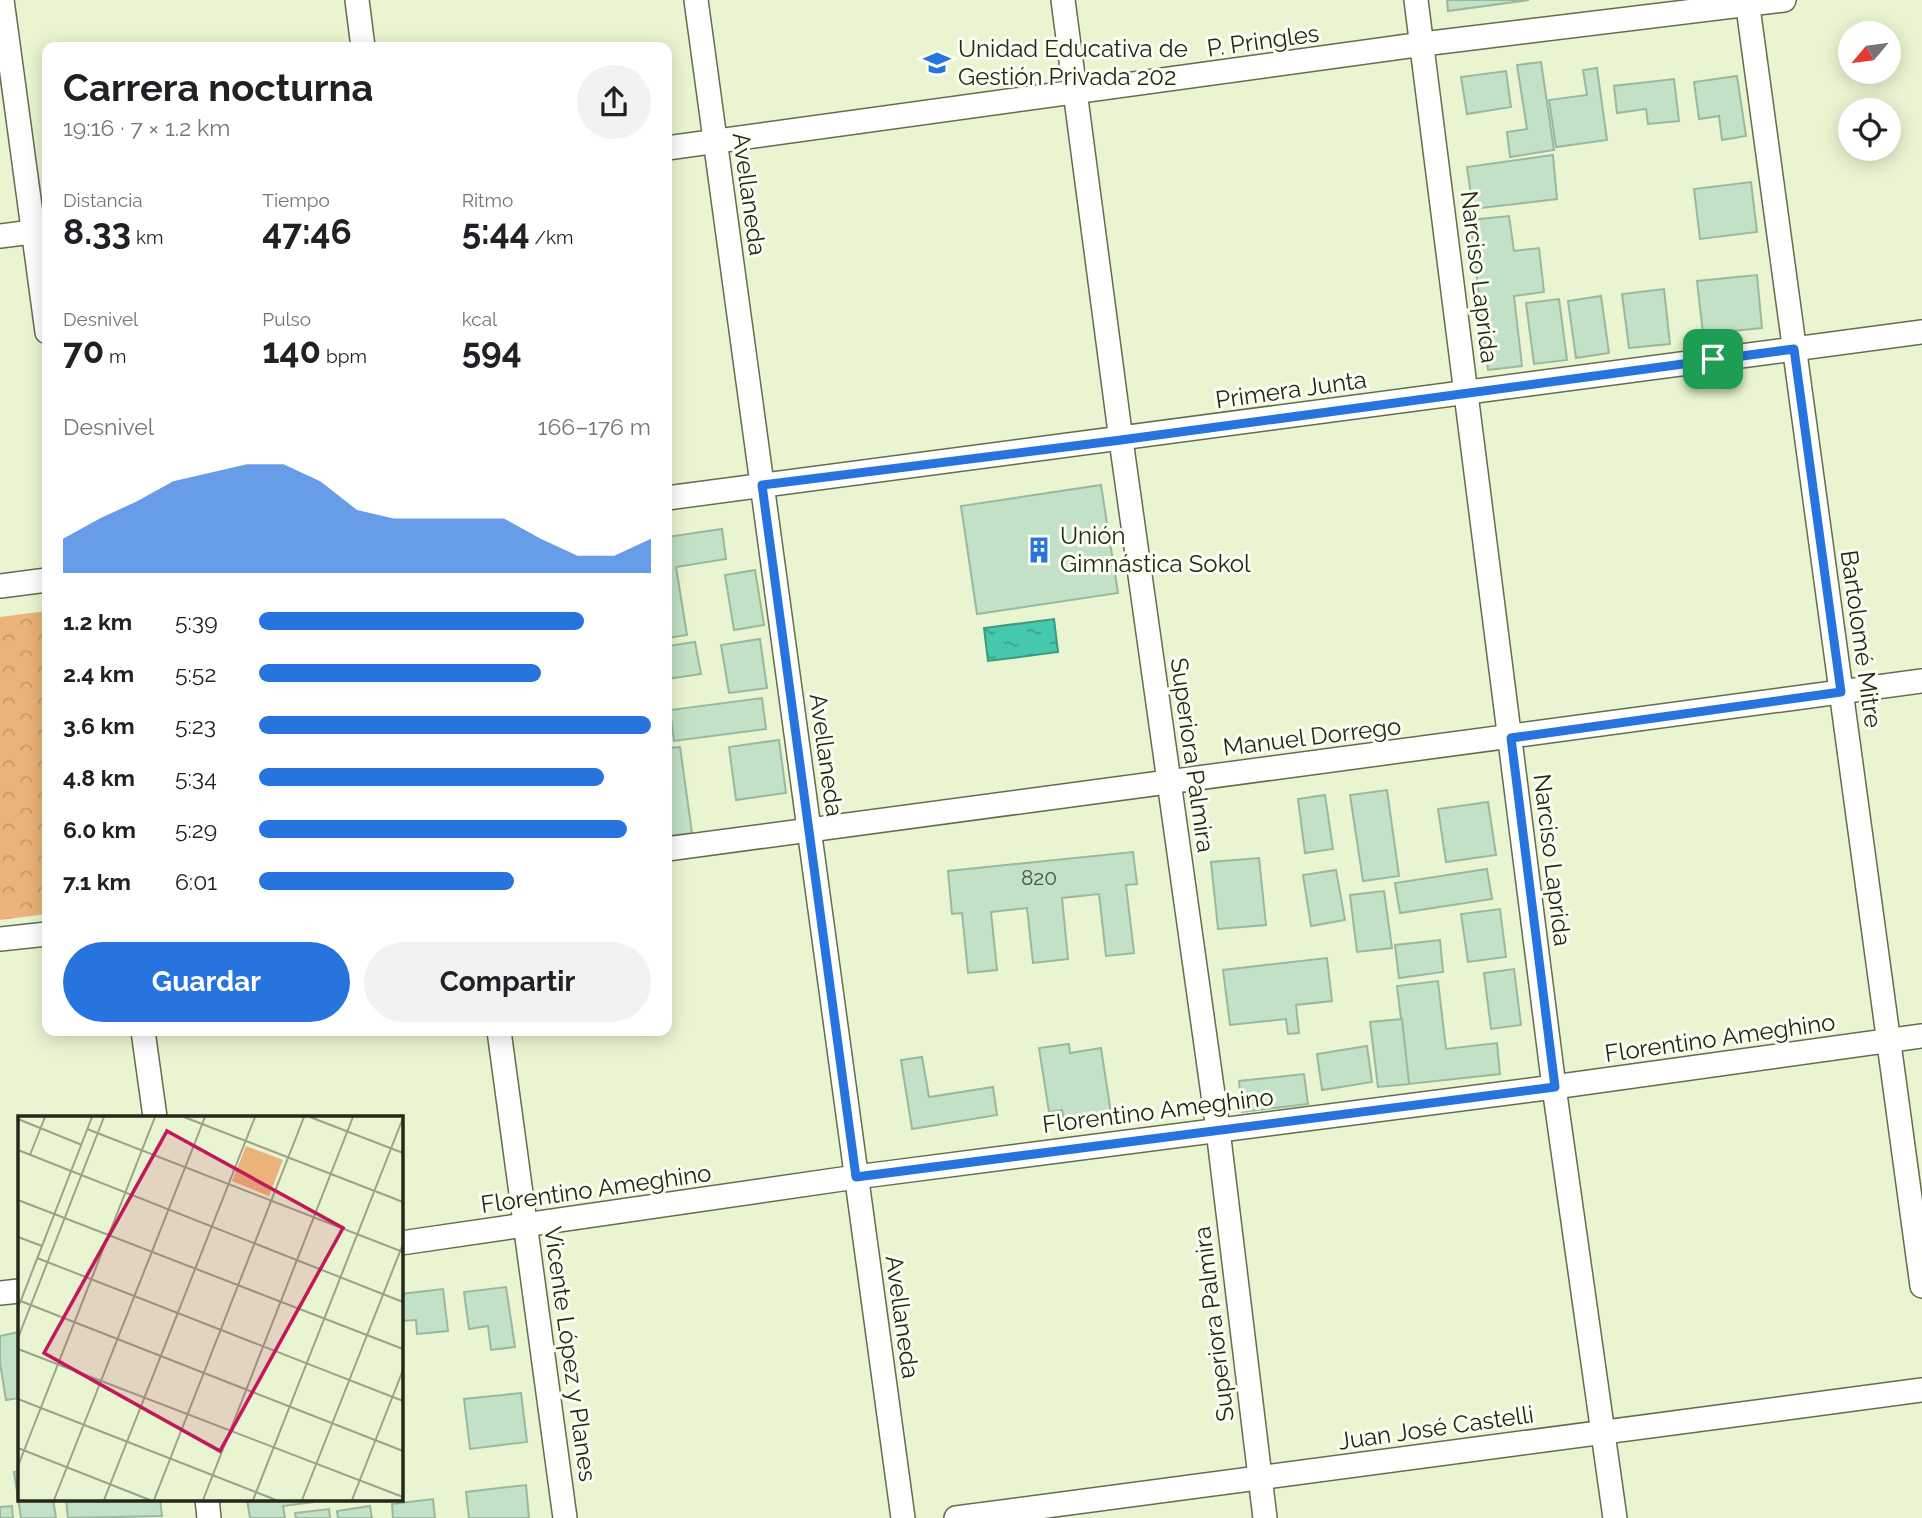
<!DOCTYPE html>
<html lang="es">
<meta charset="utf-8">
<style>
:root{--surface:#fff;--page:#f2f2f2;--text:#202124;--muted:#757577;--accent:#2874df}
body{margin:0;font-family:Raleway,sans-serif;background:var(--page);color:var(--text);height:100vh;display:flex;flex-direction:column;font-size:26px;white-space:nowrap}
*{box-sizing:border-box;margin:0}
p{font-size:23px;color:var(--muted)}
.icon{flex:none;width:38px;height:38px;fill:none;stroke:currentColor;stroke-width:2;stroke-linecap:round;stroke-linejoin:round}
.map{position:relative;flex:1;overflow:hidden}
.panel{position:absolute;left:42px;top:42px;width:630px;height:994px;display:flex;flex-direction:column;background:var(--surface);border-radius:14px;box-shadow:0 4px 18px #0003}
.panel>*{flex:none}
.needle{width:46px;rotate:241deg}
.controls{position:absolute;left:1838px;top:21px;display:grid;gap:14px}
.controls a{display:grid;place-items:center;width:63px;height:63px;border-radius:50%;background:var(--surface);box-shadow:0 4px 18px #0003;font-size:35px}
.pin{position:absolute;display:grid;place-items:center;width:60px;height:60px;color:#fff;margin:-30px;border-radius:14px;box-shadow:0 4px 10px #0006}
.round{display:grid;place-items:center;flex:none;width:74px;height:74px;border-radius:37px;background:var(--page)}
.head{display:flex;align-items:center;justify-content:space-between;height:119px;padding:0 21px}
h1{font-size:38px;font-weight:700;line-height:52px}
.metrics{display:grid;grid-template-columns:repeat(3,1fr);gap:10px;height:119px;padding:7px 21px}
.metrics div{display:grid;align-content:center}
.metrics b{font-size:35px;font-weight:700}
.metrics small{font-size:19px;font-weight:400}
.metrics p{font-size:19px}
.chart{height:196px;padding:14px 21px}
.chart p{display:flex;justify-content:space-between}
.chart svg{width:100%;height:126px;margin-top:7px;fill:var(--accent);opacity:.7}
.button{display:flex;gap:14px;margin-top:auto;padding:14px 21px}
.button a{flex:1;height:80px;border-radius:42px;background:var(--accent);color:#fff;font-size:28px;font-weight:700;line-height:80px;text-align:center}
.button a+a{background:var(--page);color:var(--text)}
ul{padding:0 21px;list-style:none;font-size:23px}
li{display:grid;grid-template-columns:112px 84px 1fr;align-items:center;height:52px}
li i{height:18px;border-radius:9px;background:var(--accent)}
.map>svg:first-child{display:block}
.forest{fill:url(#forest-crowns)}
.water{fill:url(#water-ripples);stroke:#3c9881;stroke-width:2}
.building{fill:#c2e1c6;stroke:#9ab89e;stroke-width:2}
.lines{fill:none;stroke-linecap:round;stroke-linejoin:round}
.street-casing{stroke:#636d4d;stroke-width:26}
.street{stroke:#fff;stroke-width:23}
.route-casing{stroke:#fff;stroke-width:14}
.route{stroke:#2874df;stroke-width:9}
.labels{text-anchor:middle;stroke-width:6;stroke-linejoin:round;paint-order:stroke}
.number-label{font-size:21px;fill:#4b5645}
.street-label{font-size:24px;fill:#23281a;stroke:#fafff1}
.poi-label{font-size:24px;fill:#23281a;stroke:#fafff1;text-anchor:start}
.inset-road{fill:none;stroke:#9aa388;stroke-width:2}
.view{fill:#c2185b;fill-opacity:0.15;stroke:#c2185b;stroke-width:3.5}
.inset-edge{fill:none;stroke:#23281a;stroke-width:3.5}
</style>
<div class="map">
<svg width="1922" height="1518" viewBox="0 0 1922 1518">
<defs>
<pattern id="forest-crowns" width="20" height="18" patternUnits="userSpaceOnUse" patternTransform="scale(1.75)"><rect width="20" height="18" fill="#e9b379"/><path d="M2 6a3 3 0 1 1 6 0M12 15a3 3 0 1 1 6 0" fill="none" stroke="#c89a68"/></pattern>
<pattern id="water-ripples" width="26" height="14" patternUnits="userSpaceOnUse" patternTransform="scale(1.75)"><rect width="26" height="14" fill="#46c8ad"/><path d="M2 4q2-2 4 0t4 0M15 11q2-2 4 0t4 0" fill="none" stroke="#3aa28c"/></pattern>
</defs>
<rect width="100%" height="100%" fill="#e9f5d1"/>
<path class="forest" d="M47,611V914L0,920V617Z"/>
<path class="water" d="M1054,619L1058,652L988,661L984,628Z"/>
<g class="building">
<path d="M1447,0H1529L1448,11Z"/>
<path d="M1541,62L1554,150L1510,157L1507,132L1527,129L1517,65Z"/>
<path d="M1597,68L1607,140L1556,147L1549,100L1587,95L1583,70Z"/>
<path d="M1506,71L1511,107L1467,114L1461,77Z"/>
<path d="M1737,76L1746,136L1722,140L1719,116L1699,119L1694,82Z"/>
<path d="M1674,79L1679,121L1648,124L1646,109L1617,113L1614,86Z"/>
<path d="M1553,155L1557,199L1473,209L1467,167Z"/>
<path d="M1751,182L1757,232L1700,239L1694,189Z"/>
<path d="M1509,216L1514,251L1539,248L1544,292L1514,296L1522,366L1488,370L1470,220Z"/>
<path d="M1757,275L1762,328L1703,334L1697,281Z"/>
<path d="M1664,289L1670,344L1629,348L1622,294Z"/>
<path d="M1601,296L1609,353L1576,358L1568,301Z"/>
<path d="M1559,299L1567,360L1534,364L1526,303Z"/>
<path d="M1101,485L1118,593L977,614L961,506Z"/>
<path d="M722,529L726,559L676,567L687,635L667,638V537Z"/>
<path d="M755,570L764,625L734,630L725,575Z"/>
<path d="M760,639L767,688L729,693L721,645Z"/>
<path d="M695,642L701,674L667,679V646Z"/>
<path d="M762,698L766,729L674,741L670,710Z"/>
<path d="M779,740L786,793L736,800L729,747Z"/>
<path d="M680,747L692,833L667,836V748Z"/>
<path d="M1387,790L1399,876L1363,881L1350,795Z"/>
<path d="M1325,795L1333,849L1305,853L1298,799Z"/>
<path d="M1488,802L1496,855L1446,862L1438,809Z"/>
<path d="M1133,852L1137,884L1126,885L1134,953L1106,956L1099,894L1062,898L1068,959L1033,963L1027,908L991,912L997,970L968,973L962,913L952,914L948,871Z"/>
<path d="M1259,858L1266,925L1218,929L1211,862Z"/>
<path d="M1487,869L1492,899L1400,913L1395,883Z"/>
<path d="M1336,870L1345,920L1311,926L1303,875Z"/>
<path d="M1384,891L1392,948L1357,952L1350,895Z"/>
<path d="M1500,909L1506,957L1468,962L1461,914Z"/>
<path d="M1440,940L1443,972L1399,978L1395,945Z"/>
<path d="M1327,958L1332,1001L1296,1005L1299,1033L1288,1034L1286,1019L1230,1025L1223,970Z"/>
<path d="M1514,969L1521,1025L1491,1029L1484,973Z"/>
<path d="M1438,981L1446,1049L1497,1043L1500,1074L1409,1084L1397,986Z"/>
<path d="M1402,1019L1409,1084L1378,1087L1370,1022Z"/>
<path d="M1069,1044L1070,1053L1101,1048L1111,1113L1064,1120L1062,1110L1049,1112L1039,1048Z"/>
<path d="M1367,1046L1372,1082L1322,1090L1317,1054Z"/>
<path d="M922,1057L929,1097L993,1087L997,1115L912,1129L901,1060Z"/>
<path d="M1304,1074L1308,1104L1242,1112L1239,1081Z"/>
<path d="M506,1287L515,1347L491,1350L488,1326L469,1329L464,1292Z"/>
<path d="M443,1289L448,1331L417,1334L416,1320L401,1321V1294Z"/>
<path d="M19,1332V1398L6,1400L0,1363V1336Z"/>
<path d="M521,1393L527,1442L470,1449L464,1399Z"/>
<path d="M19,1471V1499H53L56,1518H21L14,1472Z"/>
<path d="M526,1485L529,1518H469L466,1492Z"/>
<path d="M66,1499H160L162,1516L68,1518Z"/>
<path d="M247,1499H313V1502L283,1506L285,1518H250Z"/>
<path d="M433,1499L435,1518H393L392,1504Z"/>
<path d="M12,1506L13,1518H0V1507Z"/>
<path d="M370,1506L372,1518H338L337,1511Z"/>
<path d="M329,1509L330,1518H296L295,1513Z"/>
</g>
<g class="lines">
<g class="street-casing">
<g id="street">
<path d="M2,0L47,332"/>
<path d="M357,0L363,47"/>
<path d="M696,0L903,1518"/>
<path d="M1063,0L1121,440L1218,1130L1265,1518"/>
<path d="M1416,0L1554,1087L1615,1518"/>
<path d="M1747,0L1922,1286"/>
<path d="M667,148L1423,44L1784,0"/>
<path d="M0,236L47,230"/>
<path d="M667,498L1922,332"/>
<path d="M0,586L47,580"/>
<path d="M667,849L1922,681"/>
<path d="M0,939L47,934"/>
<path d="M143,1031L155,1117"/>
<path d="M499,1031L565,1518"/>
<path d="M401,1243L856,1177L1554,1087L1922,1036"/>
<path d="M0,1293L19,1291"/>
<path d="M207,1499L209,1518"/>
<path d="M956,1518L1922,1390"/>
</g>
</g>
<use href="#street" class="street"/>
</g>
<g class="lines">
<g class="route-casing">
<path id="route" d="M1794,349L1841,692L1511,738L1555,1087L856,1177L762,485L1121,440Z"/>
</g>
<use href="#route" class="route"/>
</g>
<defs>
<g id="university-bare" transform="scale(2.1)"><path d="M0-5L7-2L0 1L-7-2ZM-4 1L0 2.5L4 1V4Q0 6-4 4Z" fill="#2874df" stroke="#fafff1" stroke-width="2.5" paint-order="stroke"/></g>
<g id="building-bare" transform="scale(2.1)"><path d="M-4-6H4V6H1V3H-1V6H-4ZM-2.5-4.3h1.7v1.8h-1.7ZM.8-4.3h1.7v1.8H.8ZM-2.5-1h1.7V.8h-1.7ZM.8-1h1.7V.8H.8Z" fill="#2874df" stroke="#fafff1" stroke-width="2.5" paint-order="stroke"/></g>
</defs>
<g fill-rule="evenodd">
<use href="#university-bare" x="937" y="63"/>
<use href="#building-bare" x="1039" y="550"/>
</g>
<g class="labels">
<g class="number-label">
<text x="1039" y="885">820</text>
</g>
<g class="street-label">
<text transform="translate(1263 41) rotate(-8)" y="8">P. Pringles</text>
<text transform="translate(749 194) rotate(82)" y="8">Avellaneda</text>
<text transform="translate(1479 277) rotate(83)" y="8">Narciso Laprida</text>
<text transform="translate(1291 390) rotate(-8)" y="8">Primera Junta</text>
<text transform="translate(1861 639) rotate(82)" y="8">Bartolomé Mitre</text>
<text transform="translate(1312 737) rotate(-7)" y="8">Manuel Dorrego</text>
<text transform="translate(826 755) rotate(82)" y="8">Avellaneda</text>
<text transform="translate(1192 755) rotate(82)" y="8">Superiora Palmira</text>
<text transform="translate(1552 860) rotate(83)" y="8">Narciso Laprida</text>
<text transform="translate(1720 1038) rotate(-8)" y="8">Florentino Ameghino</text>
<text transform="translate(1158 1111) rotate(-7)" y="8">Florentino Ameghino</text>
<text transform="translate(596 1189) rotate(-8)" y="8">Florentino Ameghino</text>
<text transform="translate(902 1317) rotate(82)" y="8">Avellaneda</text>
<text transform="translate(1214 1324) rotate(-97)" y="8">Superiora Palmira</text>
<text transform="translate(570 1354) rotate(82)" y="8">Vicente López y Planes</text>
<text transform="translate(1436 1428) rotate(-8)" y="8">Juan José Castelli</text>
</g>
<g class="poi-label">
<text x="958" y="57">Unidad Educativa de<tspan x="958" dy="28">Gestión Privada 202</tspan></text>
<text x="1060" y="544">Unión<tspan x="1060" dy="28">Gimnástica Sokol</tspan></text>
</g>
</g>
<g transform="translate(18 1116)">
<rect width="385" height="385" fill="#e9f5d1"/>
<path d="M228,30L265,44L251,80L214,65Z" fill="#e9b379"/>
<path class="inset-road" d="M166,1L385,86M292,1L385,37M0,3L64,29M69,13L385,136M0,34L385,186M12,39L27,1M0,84L385,233M0,121L24,130M19,142L385,285M0,184L385,335M0,192L74,1M0,222L86,1M0,233L385,381M0,283L258,384M0,332L132,384M0,350L137,1M36,384L187,1M86,384L237,1M136,384L286,1M185,384L335,1M235,384L385,2M284,384L385,128M334,384L385,254"/>
<path class="view" d="M149,15L325,112L202,335L26,237Z"/>
<rect width="385" height="385" class="inset-edge"/>
</g>
</svg>
<div class="controls">
<a><svg class="needle" viewBox="-14 -14 28 28"><path d="M0-13l5 13h-10z" fill="#e53935"/><path d="M0 13l5-13h-10z" fill="#757577"/></svg></a>
<a><svg class="icon" aria-label="locate" viewBox="0 0 24 24"><circle cx="12" cy="12" r="6"/><path d="M12 2v4M12 18v4M2 12h4M18 12h4"/></svg></a>
</div>
<div class="pin" style="left:1713px;top:359px;background:#1e9e55"><svg class="icon" aria-label="arrive" viewBox="0 0 24 24"><path d="M6 21V4h12l-3 4 3 4H6"/></svg></div>
<section class="panel">
<div class="head"><div><h1>Carrera nocturna</h1><p>19:16 · 7 × 1.2 km</p></div><a class="round"><svg class="icon" aria-label="share" viewBox="0 0 24 24"><path d="M12 15V3M7 8l5-5 5 5M5 13v7h14v-7"/></svg></a></div>
<div class="metrics">
<div><p>Distancia</p><b>8.33<small> km</small></b></div>
<div><p>Tiempo</p><b>47:46</b></div>
<div><p>Ritmo</p><b>5:44<small> /km</small></b></div>
</div>
<div class="metrics">
<div><p>Desnivel</p><b>70<small> m</small></b></div>
<div><p>Pulso</p><b>140<small> bpm</small></b></div>
<div><p>kcal</p><b>594</b></div>
</div>
<div class="chart"><p><span>Desnivel</span>166–176 m</p>
<svg viewBox="0 0 160 44" preserveAspectRatio="none"><path d="M0 44V32L10 25L20 19L30 12L40 9L50 6L60 6L70 12L80 22L90 25L100 25L110 25L120 25L130 32L140 38L150 38L160 32V44z"/></svg>
</div>
<ul>
<li><b>1.2 km</b>5:39<i style="width:83%"></i></li>
<li><b>2.4 km</b>5:52<i style="width:72%"></i></li>
<li><b>3.6 km</b>5:23<i style="width:100%"></i></li>
<li><b>4.8 km</b>5:34<i style="width:88%"></i></li>
<li><b>6.0 km</b>5:29<i style="width:94%"></i></li>
<li><b>7.1 km</b>6:01<i style="width:65%"></i></li>
</ul>
<div class="button"><a>Guardar</a><a>Compartir</a></div>
</section>
</div>
